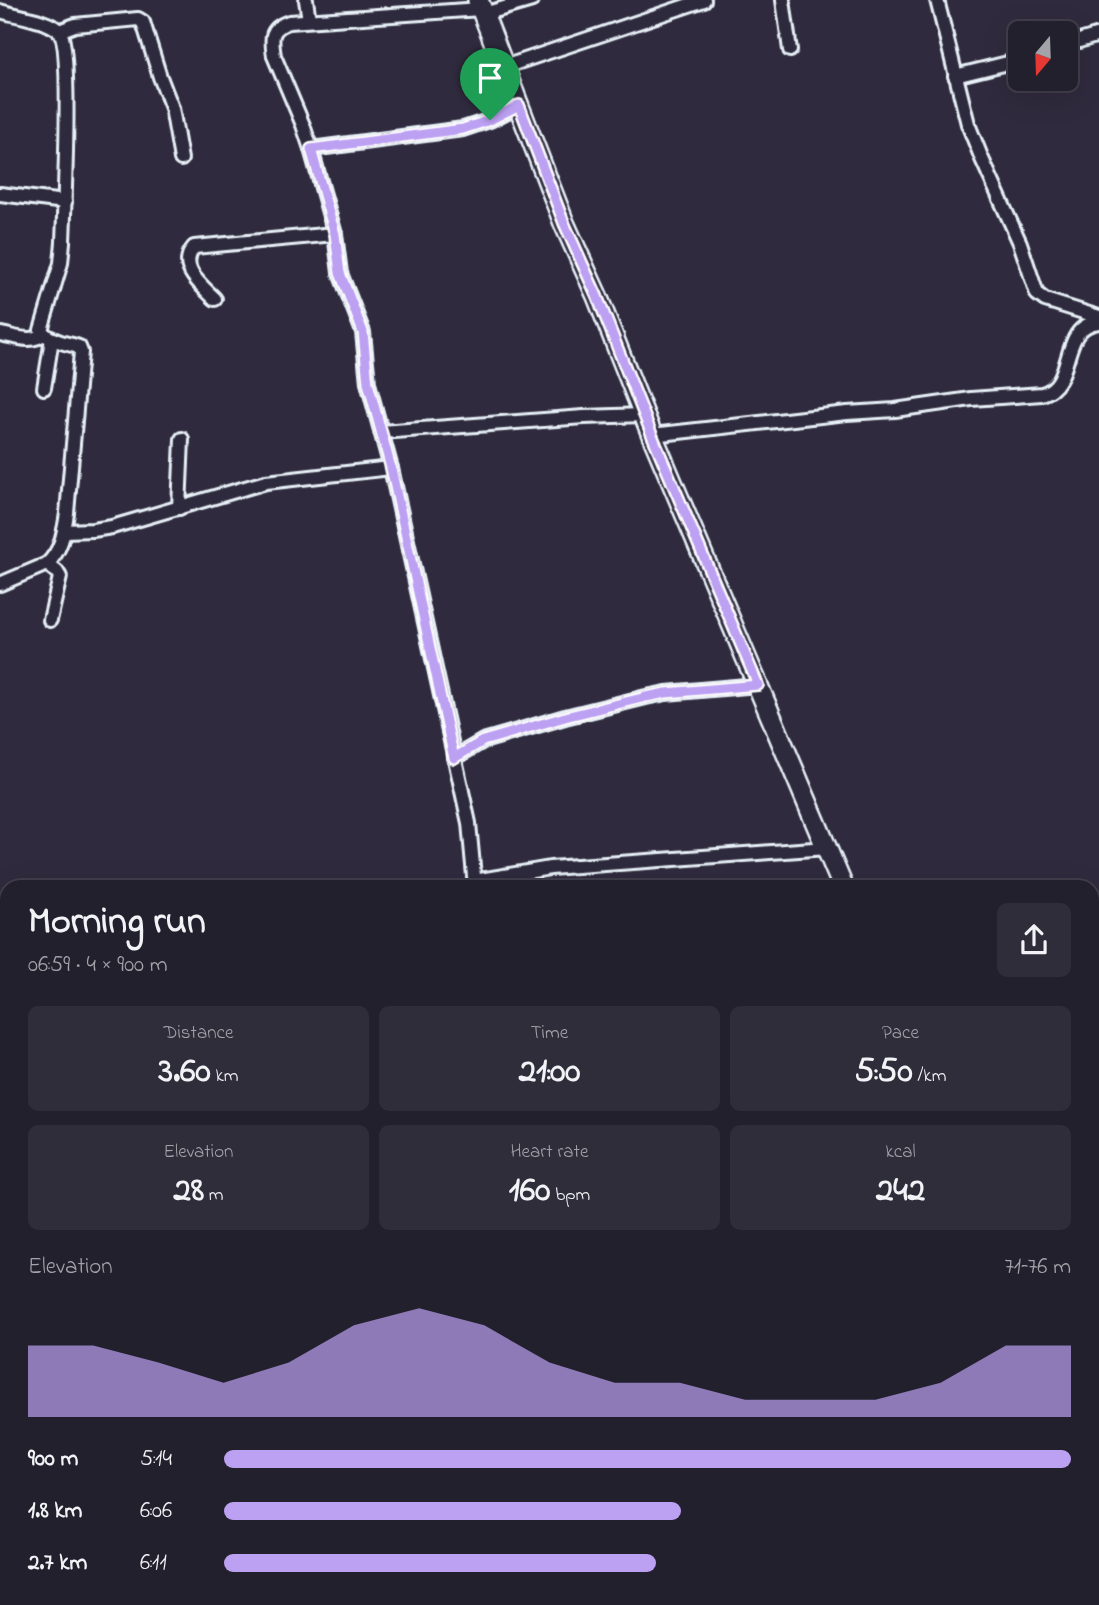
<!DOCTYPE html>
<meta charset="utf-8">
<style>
:root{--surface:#23202e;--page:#2f2d3a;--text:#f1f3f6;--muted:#a3a3aa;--line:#403e4a;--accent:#bca0f2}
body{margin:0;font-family:"Indie Flower",sans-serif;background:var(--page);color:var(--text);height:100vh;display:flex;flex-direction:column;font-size:26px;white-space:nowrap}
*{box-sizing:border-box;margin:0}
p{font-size:23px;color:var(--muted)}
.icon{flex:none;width:38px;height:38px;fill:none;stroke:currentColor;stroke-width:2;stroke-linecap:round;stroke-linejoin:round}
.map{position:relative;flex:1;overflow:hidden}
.sheet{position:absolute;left:0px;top:880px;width:1099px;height:726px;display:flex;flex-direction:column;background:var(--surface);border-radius:21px 21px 0 0;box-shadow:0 7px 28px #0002,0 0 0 2px var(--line)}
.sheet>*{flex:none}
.needle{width:46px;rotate:199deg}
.tools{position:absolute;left:1008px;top:21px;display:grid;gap:14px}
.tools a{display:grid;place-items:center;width:70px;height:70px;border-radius:10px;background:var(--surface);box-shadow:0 7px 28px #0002,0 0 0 2px var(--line);font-size:35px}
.pin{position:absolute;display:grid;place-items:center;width:60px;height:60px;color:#fff;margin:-72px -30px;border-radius:50% 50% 50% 0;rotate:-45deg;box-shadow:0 0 7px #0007}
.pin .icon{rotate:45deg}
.round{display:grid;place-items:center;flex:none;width:74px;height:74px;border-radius:10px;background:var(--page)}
.overview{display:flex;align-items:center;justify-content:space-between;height:119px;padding:0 28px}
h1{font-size:38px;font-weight:700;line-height:52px}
.metrics{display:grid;grid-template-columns:repeat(3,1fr);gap:10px;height:119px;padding:7px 28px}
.metrics div{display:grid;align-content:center;border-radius:10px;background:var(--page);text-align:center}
.metrics b{font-size:35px;font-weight:700}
.metrics small{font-size:19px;font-weight:400}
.metrics p{font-size:19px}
.chart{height:196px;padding:14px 28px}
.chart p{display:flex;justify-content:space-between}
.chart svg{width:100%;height:126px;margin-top:7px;fill:var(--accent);opacity:.7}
ul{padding:0 28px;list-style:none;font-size:23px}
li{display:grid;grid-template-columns:112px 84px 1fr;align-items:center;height:52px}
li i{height:18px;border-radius:9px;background:var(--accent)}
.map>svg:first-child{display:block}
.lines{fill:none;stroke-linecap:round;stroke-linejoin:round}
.minor-casing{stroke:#e8f1f8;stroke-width:18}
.primary-casing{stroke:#e8f1f8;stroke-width:24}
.minor{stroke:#2f2a3d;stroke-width:12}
.primary{stroke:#2f2a3d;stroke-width:19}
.route-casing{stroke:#fff;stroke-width:14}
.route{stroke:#bca0f2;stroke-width:9}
</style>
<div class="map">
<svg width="1099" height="1605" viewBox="0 0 1099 1605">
<rect width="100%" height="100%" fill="#2f2a3d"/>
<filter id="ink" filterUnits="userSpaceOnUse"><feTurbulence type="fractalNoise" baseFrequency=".0143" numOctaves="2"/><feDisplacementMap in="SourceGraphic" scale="14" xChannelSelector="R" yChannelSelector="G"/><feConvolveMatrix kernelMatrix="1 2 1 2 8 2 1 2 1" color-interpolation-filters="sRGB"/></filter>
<g filter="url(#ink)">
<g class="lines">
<g class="minor-casing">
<g id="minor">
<path d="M306,0L309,20"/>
<path d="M783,0L790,50"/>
<path d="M937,0L968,124L982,159L1020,243L1037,294L1045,300L1099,317"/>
<path d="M0,11C16,16 50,20 60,32C72,48 64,212 63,242L61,263L41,330C48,341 67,343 79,347L81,352L67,513C64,532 62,550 47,564L0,584"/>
<path d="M484,14L532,0"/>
<path d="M59,31L75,25L138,19L143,22L160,77L172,108L181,159"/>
<path d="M1066,45L1099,35"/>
<path d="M504,67L704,0"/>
<path d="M955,76L1020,60"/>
<path d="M311,149L463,129L490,120L519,105"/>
<path d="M0,194L65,202"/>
<path d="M215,299C201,285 177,267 194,247L335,234"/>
<path d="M0,334C13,336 32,344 43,334"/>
<path d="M44,388L52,339"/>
<path d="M381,432L584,417L644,415"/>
<path d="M652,435L847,413L895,410L971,399L1042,394C1077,384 1058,326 1099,322"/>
<path d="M179,508L182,439"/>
<path d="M64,531L93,530L112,527L266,482L391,468"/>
<path d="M47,564L57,572L60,577L50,620"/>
<path d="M454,758L483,741L497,737L565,717L646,697L666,693L758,685"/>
<path d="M474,881L550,868L827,848"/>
<path d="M475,887L469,823L391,468L368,383L363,332L340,273L335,234L311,149L303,125L274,56C271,38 270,28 289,22L481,9"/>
<path d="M1092,1203L1099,1201"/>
<path d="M0,1331L7,1334"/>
<path d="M0,1462L7,1447"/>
<path d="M680,1600V1605"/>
<path d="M363,1602L373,1600"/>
</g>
</g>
<g class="primary-casing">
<g id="primary">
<path d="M478,0L564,223L597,296L652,435L843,887"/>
<path d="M1092,1318L1099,1321"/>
</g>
</g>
<use href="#minor" class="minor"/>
<use href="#primary" class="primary"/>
</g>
</g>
<g class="lines" filter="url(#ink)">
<g class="route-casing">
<path id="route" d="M519,105L564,223L597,296L652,435L758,685L666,693L646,697L565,717L497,737L483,741L454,758L391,468L368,383L363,332L340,273L335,234L311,149L463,129L490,120Z"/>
</g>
<use href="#route" class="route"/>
</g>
</svg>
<div class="tools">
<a><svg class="needle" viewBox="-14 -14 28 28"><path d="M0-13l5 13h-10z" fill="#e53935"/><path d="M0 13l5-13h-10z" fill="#a3a3aa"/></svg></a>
</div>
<div class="pin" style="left:490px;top:120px;background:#1e9e55"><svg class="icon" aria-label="arrive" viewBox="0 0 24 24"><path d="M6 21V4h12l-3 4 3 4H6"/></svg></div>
<section class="sheet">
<div class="overview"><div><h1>Morning run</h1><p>06:59 · 4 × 900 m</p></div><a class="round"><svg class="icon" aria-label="share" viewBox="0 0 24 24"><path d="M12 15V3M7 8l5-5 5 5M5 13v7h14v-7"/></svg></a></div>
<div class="metrics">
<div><p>Distance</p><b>3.60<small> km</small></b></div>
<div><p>Time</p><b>21:00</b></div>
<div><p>Pace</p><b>5:50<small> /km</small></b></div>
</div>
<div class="metrics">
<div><p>Elevation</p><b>28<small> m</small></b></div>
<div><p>Heart rate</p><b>160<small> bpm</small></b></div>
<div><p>kcal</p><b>242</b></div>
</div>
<div class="chart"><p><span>Elevation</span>71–76 m</p>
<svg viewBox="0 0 160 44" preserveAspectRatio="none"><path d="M0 44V19L10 19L20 25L30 32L40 25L50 12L60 6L70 12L80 25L90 32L100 32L110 38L120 38L130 38L140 32L150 19L160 19V44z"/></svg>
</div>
<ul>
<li><b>900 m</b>5:14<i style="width:100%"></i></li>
<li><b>1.8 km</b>6:06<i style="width:54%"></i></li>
<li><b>2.7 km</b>6:11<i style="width:51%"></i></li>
</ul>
</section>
</div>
